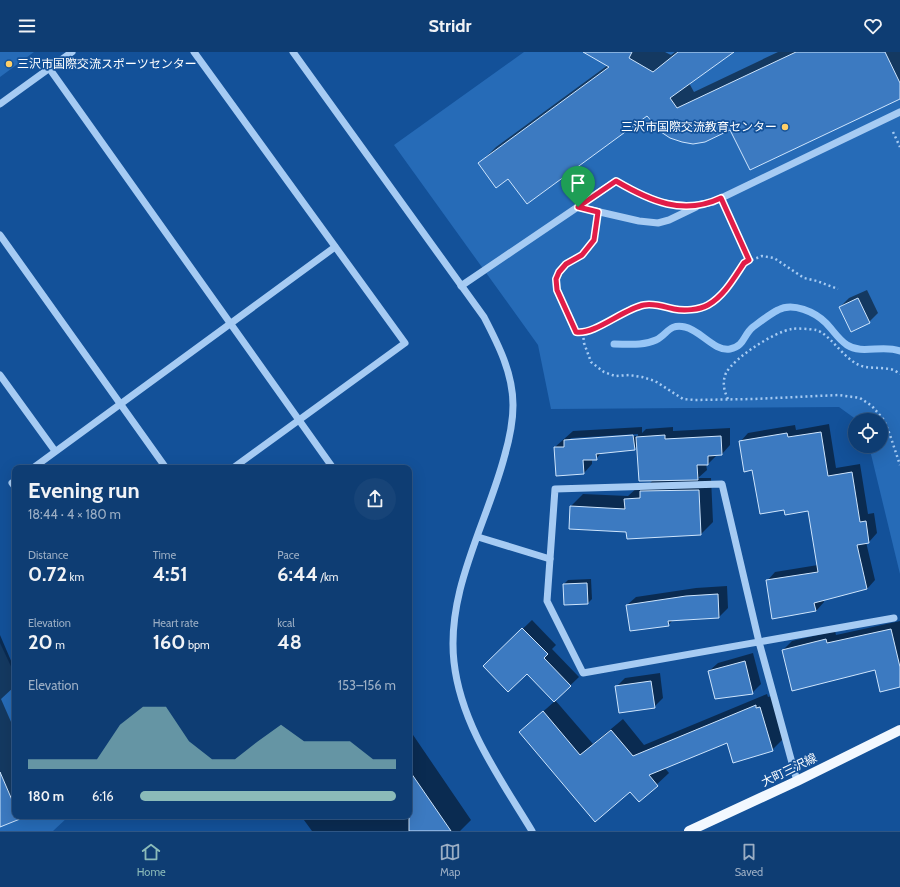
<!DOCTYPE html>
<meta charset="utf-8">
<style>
:root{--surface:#0e3d73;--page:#174478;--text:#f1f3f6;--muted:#9baec4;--line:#2e5685;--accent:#8bbbb9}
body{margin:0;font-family:Cabin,"Noto Sans JP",sans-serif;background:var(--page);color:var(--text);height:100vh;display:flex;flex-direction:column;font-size:15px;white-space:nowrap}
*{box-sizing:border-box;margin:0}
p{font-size:13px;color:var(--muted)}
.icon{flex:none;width:22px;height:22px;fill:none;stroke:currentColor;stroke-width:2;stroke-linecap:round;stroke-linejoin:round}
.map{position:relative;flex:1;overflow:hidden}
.sheet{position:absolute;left:12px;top:413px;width:400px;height:354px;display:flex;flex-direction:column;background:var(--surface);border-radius:8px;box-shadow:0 4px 16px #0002,0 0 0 1px var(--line)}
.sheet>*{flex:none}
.tools{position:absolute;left:848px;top:361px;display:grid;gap:8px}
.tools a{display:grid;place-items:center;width:40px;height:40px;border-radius:50%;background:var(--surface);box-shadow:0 4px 16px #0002,0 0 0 1px var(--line);font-size:20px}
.pin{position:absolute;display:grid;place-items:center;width:34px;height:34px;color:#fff;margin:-41px -17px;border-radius:50% 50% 50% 0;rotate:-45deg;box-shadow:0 0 4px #0007}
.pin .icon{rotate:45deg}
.round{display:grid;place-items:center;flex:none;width:42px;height:42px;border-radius:21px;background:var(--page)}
.summary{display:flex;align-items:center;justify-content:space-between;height:68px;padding:0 16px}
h1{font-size:22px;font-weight:700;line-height:30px}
.metrics{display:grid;grid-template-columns:repeat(3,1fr);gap:6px;height:68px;padding:4px 16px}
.metrics div{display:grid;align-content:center}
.metrics b{font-size:20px;font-weight:700}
.metrics small{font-size:11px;font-weight:400}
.metrics p{font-size:11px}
.chart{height:112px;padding:8px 16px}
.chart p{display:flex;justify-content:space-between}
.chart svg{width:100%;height:72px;margin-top:4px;fill:var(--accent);opacity:.7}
ul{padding:0 16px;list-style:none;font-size:13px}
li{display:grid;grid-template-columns:64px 48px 1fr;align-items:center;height:30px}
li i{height:10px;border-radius:5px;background:var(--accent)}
header{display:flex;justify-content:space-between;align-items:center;height:52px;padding:0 16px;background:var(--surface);font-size:18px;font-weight:700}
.dock{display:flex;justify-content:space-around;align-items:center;height:56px;border-top:1px solid var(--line);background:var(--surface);font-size:11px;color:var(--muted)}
.dock a{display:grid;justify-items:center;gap:2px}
.dock .on{color:var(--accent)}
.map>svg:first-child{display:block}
.green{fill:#266bb7}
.shadow{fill:#0007;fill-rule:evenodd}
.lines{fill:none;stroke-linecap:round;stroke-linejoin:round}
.stream{stroke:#98c6f6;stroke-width:7}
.building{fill:#3c7ac1;stroke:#cee5fd}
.path{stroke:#a6cbf3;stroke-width:2.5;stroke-dasharray:2 3;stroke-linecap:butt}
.minor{stroke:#a6cbf3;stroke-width:7}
.major{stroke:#f2f8ff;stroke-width:10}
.route-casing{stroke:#fff;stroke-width:8}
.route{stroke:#e11d48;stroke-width:5}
.poi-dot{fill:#ffd068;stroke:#135199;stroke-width:1.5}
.labels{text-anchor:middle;stroke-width:3.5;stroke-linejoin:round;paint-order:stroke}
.poi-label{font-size:12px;fill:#fff;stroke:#135199;text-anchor:start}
.street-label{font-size:12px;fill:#fff;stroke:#135199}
</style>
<header><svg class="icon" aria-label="menu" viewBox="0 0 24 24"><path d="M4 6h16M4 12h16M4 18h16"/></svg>Stridr<svg class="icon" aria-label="heart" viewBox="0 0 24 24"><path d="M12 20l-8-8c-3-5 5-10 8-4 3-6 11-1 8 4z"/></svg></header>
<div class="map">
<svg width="900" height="779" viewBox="0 0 900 779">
<rect width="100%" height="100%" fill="#135199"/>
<g class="green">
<path d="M0,0H34L0,25Z"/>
<path d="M524,0H900V522L869,394H881V368H857L839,355L551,357L538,293L394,93Z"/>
<path d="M0,591L15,623V764H69L53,779H0Z"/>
</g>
<g class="shadow">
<path d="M585,0H665L671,3L675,0H732L689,31L694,40L778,0H900V46L731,77L647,62L508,126L479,112L496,95L608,13Z"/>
<path d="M867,238L878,261L869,270L840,255L849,246Z"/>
<path d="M829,372L836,416L860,412L868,462L874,461L877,481L869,490H866L875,528L867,537L823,547L824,550L816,559L767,529L775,520L818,513L809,457H785L753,417L740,390L748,381L795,373L796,378Z"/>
<path d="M642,375V381L646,377L673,375V379L730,376V393L722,402L717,403L708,412H706L707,418L698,426H711L713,470L701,482L627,479L571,454L583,442L628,444L638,435H646L653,428L638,393L634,397L602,400L596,407H592V412L584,421L555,395L573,379ZM638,382V384L569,388L571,386Z"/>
<path d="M591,527L592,547L588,551L565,552L564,532L568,528Z"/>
<path d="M727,534L728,556L719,565L673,568L668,573L627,553L636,545L696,536Z"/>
<path d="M532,568L556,593L552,597L579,625L555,648L593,692L623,667L644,693L767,642L768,645L771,644L784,686L772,698L728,690L664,715L669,721L639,749L630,739L520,680L555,649L527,621L484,614Z"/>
<path d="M900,569V634L876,616L783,598L792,589L835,579L836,583Z"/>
<path d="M0,583L15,618V634L1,647L15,679V764H22L20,766L0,774Z"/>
<path d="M753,601L761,632L752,641L709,619L718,611Z"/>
<path d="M660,621L663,646L654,655L616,635L625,626Z"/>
<path d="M409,677L471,768L460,779H312L301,764H409Z"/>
</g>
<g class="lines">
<path class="stream" d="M614,292C628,292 643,294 656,288C667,283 669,271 685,275C700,278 715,300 730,297C745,294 743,283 753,275C761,269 770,262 778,258C793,250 815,260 826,271C833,278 838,287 847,293C862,303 883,292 900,299"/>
</g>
<g class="building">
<path d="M583,0H632L629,6L653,20L678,0H734L670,46L677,56L796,0H885L900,31V47L750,118L730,78L705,90L693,92L682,90L670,86L661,80L647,64L527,152L508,127L496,136L478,111L609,15Z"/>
<path d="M858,246L870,271L851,280L839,255Z"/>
<path d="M821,380L828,424L852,420L860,470L866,469L869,491L857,493L867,537L814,551L816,559L772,567L766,528L818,520L808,459L785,463L784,458L760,462L752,418L744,420L739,389L787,381L788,385Z"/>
<path d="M633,383L635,398L596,402L597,408H583L584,422L556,424L554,395H564V388Z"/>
<path d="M665,383V387L721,384L722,403L708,404V413H697L698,428L639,429L636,385Z"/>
<path d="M699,438L701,483L627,487L626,480L569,477L570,454L625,457L624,447L640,446V439Z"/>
<path d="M587,531L588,552L564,553L563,532Z"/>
<path d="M718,542L719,566L668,569L669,574L630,579L626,553L686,544Z"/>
<path d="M522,576L548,602L544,606L571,634L554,650L527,622L508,640L483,614Z"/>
<path d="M891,577L900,615V635L880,640L875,618L792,639L782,598L826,587L827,591Z"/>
<path d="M745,609L753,642L715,647L708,619Z"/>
<path d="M651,629L655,656L619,661L615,634Z"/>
<path d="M756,653V656L760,655L773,699L733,711L727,691L649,723L658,734L639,750L630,740L595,770L519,680L543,659L580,703L611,678L633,704Z"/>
<path d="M409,718L451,779H409Z"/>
<path d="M0,720L15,755V764H19L20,767L0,775Z"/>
</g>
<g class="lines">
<g class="path">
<path d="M893,80L900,95"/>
<path d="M727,159L749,208"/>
<path d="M597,174C596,179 596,185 594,189C584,208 552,211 557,237C560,251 570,268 576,280L583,281L597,275L615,265L645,253L662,254L676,258L698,257L709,252L723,241L744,211L762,204L774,206L804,226L817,229L838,237"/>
<path d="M583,281L584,291L591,310L604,320L615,324L629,323L642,325L655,329L683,347L695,348L753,347L839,343L860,346L872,354L884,368L890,383L900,413"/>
<path d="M728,347C724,339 722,330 726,321C735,305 774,280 792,277C798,276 810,277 816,278C829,281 843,306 859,313C868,317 879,315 889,317C893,317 897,320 900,322"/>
</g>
<g class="minor">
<path d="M194,0L405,291L233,416"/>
<path d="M293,0L484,265C498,292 513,321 513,353C513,371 509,389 504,406C486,473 446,539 454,610C461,673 500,726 532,779"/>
<path d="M49,16L333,416"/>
<path d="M0,52L72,0"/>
<path d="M578,155L639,169L658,171L669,168L696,155"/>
<path d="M0,183L166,416"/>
<path d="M461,234L616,129C649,148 674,160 713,150L900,60"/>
<path d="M0,323L55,399"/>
<path d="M33,416L335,195"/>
<path d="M15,429L12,431L15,435"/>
<path d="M478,485L550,507"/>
<path d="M797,729L759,590L722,432L555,437L547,549L583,621L894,566"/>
</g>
<path class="major" d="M689,779L797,729L900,678"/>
</g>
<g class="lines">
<g class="route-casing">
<path id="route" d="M616,129C650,149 683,164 721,146L749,208L744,211C734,226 724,244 708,253C699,258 684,259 674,257C665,255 654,251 644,253C623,257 595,283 576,280L557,238L556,227L559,220L566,212L582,203L594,188L598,160L578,155Z"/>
</g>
<use href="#route" class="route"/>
</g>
<g class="poi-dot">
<circle cx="9" cy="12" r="4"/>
<circle cx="785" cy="75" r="4"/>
</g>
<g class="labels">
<g class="poi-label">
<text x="17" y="16">三沢市国際交流スポーツセンター</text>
<text x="777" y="79" text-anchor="end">三沢市国際交流教育センター</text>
</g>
<g class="street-label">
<text transform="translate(789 718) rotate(-26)" y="4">大町三沢線</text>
</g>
</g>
</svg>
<div class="tools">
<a><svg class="icon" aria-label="locate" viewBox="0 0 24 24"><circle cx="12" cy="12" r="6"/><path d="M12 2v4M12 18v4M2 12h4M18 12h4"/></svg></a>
</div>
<div class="pin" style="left:578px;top:155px;background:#1e9e55"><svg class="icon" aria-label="arrive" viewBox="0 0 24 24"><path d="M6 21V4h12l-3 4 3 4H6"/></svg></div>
<section class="sheet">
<div class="summary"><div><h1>Evening run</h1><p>18:44 · 4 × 180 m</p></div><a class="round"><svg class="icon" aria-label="share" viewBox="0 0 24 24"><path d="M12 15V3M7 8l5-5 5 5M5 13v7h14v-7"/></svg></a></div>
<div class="metrics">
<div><p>Distance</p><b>0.72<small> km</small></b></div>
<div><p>Time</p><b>4:51</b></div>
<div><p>Pace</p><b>6:44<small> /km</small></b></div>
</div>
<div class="metrics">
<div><p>Elevation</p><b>20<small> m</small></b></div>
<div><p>Heart rate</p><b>160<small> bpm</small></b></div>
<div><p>kcal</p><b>48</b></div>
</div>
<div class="chart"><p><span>Elevation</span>153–156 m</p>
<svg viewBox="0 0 160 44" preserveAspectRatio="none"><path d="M0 44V38L10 38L20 38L30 38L40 17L50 6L60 6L70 27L80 38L90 38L100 27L110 17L120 27L130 27L140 27L150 38L160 38V44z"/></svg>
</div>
<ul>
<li><b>180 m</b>6:16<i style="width:100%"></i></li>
</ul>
</section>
</div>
<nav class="dock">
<a class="on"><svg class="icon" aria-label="home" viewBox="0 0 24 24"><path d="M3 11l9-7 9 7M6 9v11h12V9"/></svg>Home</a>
<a><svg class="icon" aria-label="map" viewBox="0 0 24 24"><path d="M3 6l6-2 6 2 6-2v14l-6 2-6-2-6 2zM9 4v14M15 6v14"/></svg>Map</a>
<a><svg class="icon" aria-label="saved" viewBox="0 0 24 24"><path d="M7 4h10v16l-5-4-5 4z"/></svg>Saved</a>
</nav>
